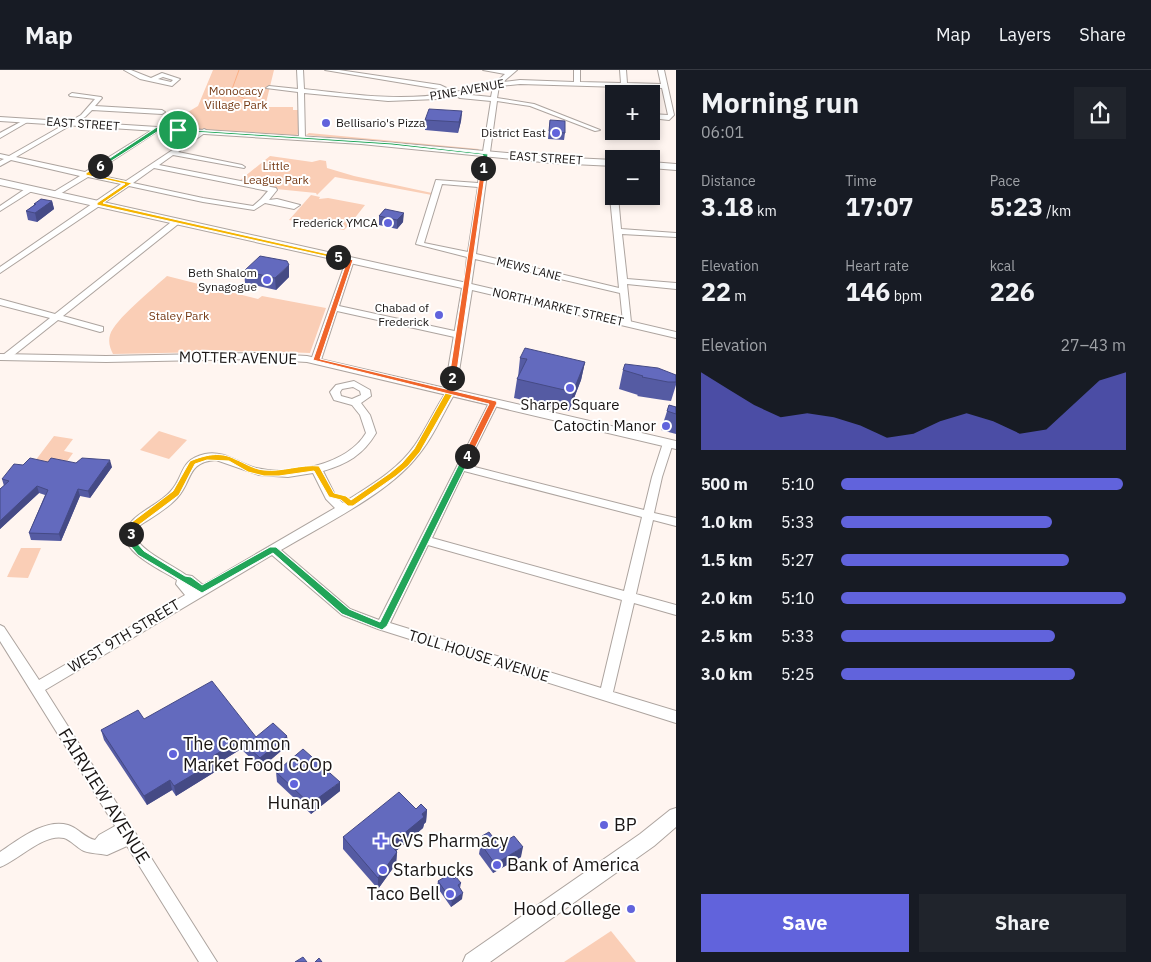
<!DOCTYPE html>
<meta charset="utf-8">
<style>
:root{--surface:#171b24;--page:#20242c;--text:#f1f3f6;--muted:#9ea1a6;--line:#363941;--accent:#6163dc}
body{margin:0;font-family:"IBM Plex Sans",sans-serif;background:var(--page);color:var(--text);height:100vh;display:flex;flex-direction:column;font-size:19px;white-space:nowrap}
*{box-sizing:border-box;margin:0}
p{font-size:16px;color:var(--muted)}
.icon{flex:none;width:28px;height:28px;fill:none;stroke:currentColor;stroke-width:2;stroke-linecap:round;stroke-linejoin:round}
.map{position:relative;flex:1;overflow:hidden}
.panel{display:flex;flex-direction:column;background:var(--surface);width:475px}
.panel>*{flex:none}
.buttons{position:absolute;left:605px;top:15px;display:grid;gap:10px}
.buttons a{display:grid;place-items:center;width:55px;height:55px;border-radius:0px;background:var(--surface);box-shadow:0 2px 8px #0003;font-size:25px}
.pin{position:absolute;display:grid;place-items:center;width:42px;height:42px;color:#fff;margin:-21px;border:2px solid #fff;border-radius:50%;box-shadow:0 1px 5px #0007}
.km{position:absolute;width:25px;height:25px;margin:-12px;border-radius:50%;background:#222;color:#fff;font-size:14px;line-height:25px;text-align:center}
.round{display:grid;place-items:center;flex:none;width:52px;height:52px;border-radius:0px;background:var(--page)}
.overview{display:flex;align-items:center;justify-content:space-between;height:85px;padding:0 25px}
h1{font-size:28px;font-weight:800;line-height:38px}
.figures{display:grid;grid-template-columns:repeat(3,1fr);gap:8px;height:85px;padding:5px 25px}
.figures div{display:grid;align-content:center}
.figures b{font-size:25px;font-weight:800}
.figures small{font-size:14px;font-weight:400}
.figures p{font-size:14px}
.chart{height:140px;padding:10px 25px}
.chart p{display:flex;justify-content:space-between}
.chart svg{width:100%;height:90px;margin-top:5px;fill:var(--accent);opacity:.7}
.cta{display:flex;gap:10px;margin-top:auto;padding:10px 25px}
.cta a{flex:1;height:58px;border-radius:0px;background:var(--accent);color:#fff;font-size:20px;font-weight:800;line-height:58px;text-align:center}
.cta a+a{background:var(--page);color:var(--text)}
ul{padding:0 25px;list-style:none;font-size:16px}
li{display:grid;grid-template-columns:80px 60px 1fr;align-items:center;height:38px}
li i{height:12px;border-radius:6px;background:var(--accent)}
header{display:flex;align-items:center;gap:30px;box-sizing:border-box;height:70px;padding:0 25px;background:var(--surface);border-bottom:1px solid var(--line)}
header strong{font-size:24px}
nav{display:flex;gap:28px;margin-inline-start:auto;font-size:18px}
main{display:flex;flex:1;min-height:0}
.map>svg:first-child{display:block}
.green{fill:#faceb6}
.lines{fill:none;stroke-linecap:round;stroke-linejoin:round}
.stream{stroke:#fab086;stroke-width:1}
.minor-casing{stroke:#ada49f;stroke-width:2}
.major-casing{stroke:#ada49f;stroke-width:2}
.minor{fill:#fff;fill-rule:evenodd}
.major{fill:#fff;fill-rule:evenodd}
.wall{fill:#555ba3}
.shaded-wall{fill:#454a85}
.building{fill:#636abe;stroke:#454a85}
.split-1{fill:#22a559;stroke:#fff}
.split-2{fill:#f0652b;stroke:#fff}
.split-3{fill:#f5b400;stroke:#fff}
.split-4{fill:#22a559;stroke:#fff}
.split-5{fill:#f0652b;stroke:#fff}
.split-6{fill:#f5b400;stroke:#fff}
.split-7{fill:#22a559;stroke:#fff}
.poi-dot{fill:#6163dc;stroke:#fff;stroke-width:2}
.labels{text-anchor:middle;stroke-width:4;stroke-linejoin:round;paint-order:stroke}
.far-street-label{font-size:12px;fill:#1a1615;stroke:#fff}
.far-park-label{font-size:12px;fill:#763b16;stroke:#fff}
.far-poi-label{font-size:12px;fill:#1a1615;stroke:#fff;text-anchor:end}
.street-label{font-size:15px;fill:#1a1615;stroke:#fff}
.poi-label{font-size:15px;fill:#1a1615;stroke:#fff}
.near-poi-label{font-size:18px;fill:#1a1615;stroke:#fff;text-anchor:start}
.near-street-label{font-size:18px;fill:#1a1615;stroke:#fff}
</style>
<header>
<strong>Map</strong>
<nav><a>Map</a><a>Layers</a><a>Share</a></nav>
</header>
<main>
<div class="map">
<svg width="676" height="892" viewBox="0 0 676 892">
<rect width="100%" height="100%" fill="#fff5f0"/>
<g class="green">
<path d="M213,0H274L265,37H293V40H302V63L293,66L168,59L172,56L171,52L198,36Z"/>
<path d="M309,63L479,79L477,81L306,65Z"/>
<path d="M270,86L312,92L320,90L326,91L327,98L354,106L432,123V125L335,107L317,125L316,123L276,119L239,111Z"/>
<path d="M311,125L320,127L319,129L328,128L365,135L354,149L347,154L348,156L344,160L289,150Z"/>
<path d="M167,206L258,229L262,226L326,238L310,283L257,281L113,284C110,278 108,272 110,265C114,250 154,218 167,206Z"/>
<path d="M159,361L187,370L169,389L140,380Z"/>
<path d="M54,366L73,369L64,381L73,383L63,397L32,395Z"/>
<path d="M21,478H41L28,508L7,507Z"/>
<path d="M611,861L636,892H564Z"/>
</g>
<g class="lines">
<path class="stream" d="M239,0L231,22L261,37"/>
<g class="minor-casing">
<g id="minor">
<path d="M124,0H131L151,8L162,3L180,9L172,16L140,9ZM163,7L173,10L171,12L158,9Z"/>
<path d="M297,0H303L304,19C351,24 401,32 448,23L439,19L325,0H339L440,15L455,22L494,14L505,4L483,0H517L503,12L520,10L574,12V0H580V12L621,13L620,0H626L627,13L661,14L658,0H664L674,45L669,50L651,48V44L668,45L662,18L627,17L628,24H622L621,17L520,14L499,16L497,28L534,34L600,60L595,61L530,36L497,31L476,184L619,218L609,117L610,93L613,91L614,126H618L621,159L676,163V167L622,164L627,209L676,213V219L627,214L631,252L627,255L623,252L620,223L475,189L471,216L467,219L464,218L467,187L416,174L436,110L478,113L491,31L460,28L454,25L437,29L388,31L304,23L305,68L302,70L299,68L298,22L266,18L269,16L298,19ZM493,17L491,27L461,24ZM442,114L478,117L468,182L424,173Z"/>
<path d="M72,23L101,27L102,28L95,36L162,40L165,42L162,44L92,40L85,47L16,87L85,102L157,57H161V59L92,104L126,111L204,59L206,60V62L178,82L242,95L245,97L244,98L173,85L159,95L276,118L277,120L269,130L277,129L300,135L294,139L265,133L254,140L203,132L129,116L0,203V197L121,114L88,107L55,127L51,125L52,123L80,106L11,90L0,96V91L4,89L0,88V84L9,86L81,45L95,29L70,26L69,25ZM154,98L268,121L261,129L253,136L203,128L133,113Z"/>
<path d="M26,49L31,50L0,68V63Z"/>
<path d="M28,117L35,119L0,141V136Z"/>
<path d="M175,149L182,151L63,246L103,257V261L100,262L58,250L9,289H3V285L50,248L0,235V229L55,244Z"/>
<path d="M347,188L354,190L339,236L459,262L464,265L459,268L337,241L321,290L319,292H313L311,290Z"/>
<path d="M354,311L370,320L371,326L361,333L370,345L376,363C363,385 347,394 323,401L336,427L343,433C369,416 397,401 415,375C427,358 435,338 447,321L450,320L455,323C442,345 432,370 415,389C385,425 323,455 281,480L350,539L379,550L490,331L493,330L498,333L467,395L644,440L652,407L663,373L664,371H672L673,373L662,407L654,443L676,448V456L653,450L636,524L676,535V545L634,533L613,622L676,641V653L378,559L342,545L272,485L45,620L217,892H199L127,776L107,785C99,783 92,784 84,781C77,778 71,770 64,768C44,763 18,790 0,797V782C18,770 45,748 68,755C78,758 85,768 95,770L99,765L115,756L0,571V555L4,557L39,610L185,525L176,514L177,510C161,499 106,477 132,451C143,439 160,434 171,421C185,405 179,390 205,384C225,380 239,394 256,398C290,406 347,395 366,363L360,345L352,335L334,330L330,322L336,315ZM353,317L360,321L361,325L352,329L341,326L340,322L342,319ZM216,390L259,405L288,407L313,403L326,429L335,438L203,515L192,506L186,505C176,497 139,480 137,468C136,464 137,460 139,456C152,447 166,440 177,428C193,411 186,392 216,390ZM464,401L642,447L624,521L432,468ZM428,475L622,530L601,618L390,553Z"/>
</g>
</g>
<g class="major-casing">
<g id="major">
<path d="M0,47L361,70L552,87L614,90V96L552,93L361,74L0,51Z"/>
<path d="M651,92L676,94V100L651,98Z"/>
<path d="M0,109L467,213L676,262V268L472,220L456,320L676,371V379L307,292L255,289L106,292L0,290V284L106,286L255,283L307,286L445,318L462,218L0,115Z"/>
<path d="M676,738V757L654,776L490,892H463L466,885L640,764L670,740Z"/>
</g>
</g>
<use href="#minor" class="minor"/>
<use href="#major" class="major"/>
</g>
<g class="wall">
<path d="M462,41L461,51L458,63L425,60V50Z"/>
<path d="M550,50L565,63L564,70L548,69Z"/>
<path d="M52,131L54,139L37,152L28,150L26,141L34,135V134Z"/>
<path d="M385,139L403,152L397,159L379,155V146Z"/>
<path d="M244,201L289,207L276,220L245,213Z"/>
<path d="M520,288L585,292L581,310L569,341L514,328L517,309L518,307Z"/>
<path d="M623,300L676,305V315L671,331L663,330L637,326L638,325L619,319Z"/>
<path d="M669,335L676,337V364L661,360Z"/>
<path d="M48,392L112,397L90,428L80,426L61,471L31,470L29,463L45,425L39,423L0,459V419L4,416L2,409L23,395Z"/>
<path d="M144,649L256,667L287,666L288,675L261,698L241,679L217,694L218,700L176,726L172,720L147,735L104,670L101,660Z"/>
<path d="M276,702L340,721L311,744L277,712Z"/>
<path d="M416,739L427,740L426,752L424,754L423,758L396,781L397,782L396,794L378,819L343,779V767Z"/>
<path d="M482,766L499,775L521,787L493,803L479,784Z"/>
<path d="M454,809L461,813L460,818L462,829L451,837L437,817L438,811Z"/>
</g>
<g class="shaded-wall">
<path d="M462,41L461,51L458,63L459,52Z"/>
<path d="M52,131L54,139L37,152L35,143Z"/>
<path d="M404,143L403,152L397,159V150Z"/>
<path d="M289,195V207L276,220L275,208Z"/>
<path d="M585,292L581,310L569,341L573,322Z"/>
<path d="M110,390L112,397L90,428L88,421Z"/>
<path d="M37,416L39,423L0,459V451Z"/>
<path d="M78,419L80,426L61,471L59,464Z"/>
<path d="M287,666L288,675L261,698L260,688Z"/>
<path d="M240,670L241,679L217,694L218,700L176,726L174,716L213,686Z"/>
<path d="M170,710L172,720L147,735L144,726Z"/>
<path d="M340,712V721L311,744L310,734Z"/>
<path d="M427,740L426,752L424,754L423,758L389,787L390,775Z"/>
<path d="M523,777L521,787L493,803L495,794Z"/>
<path d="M397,782L396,794L378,819V808Z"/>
<path d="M463,823L462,829L451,837L452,831Z"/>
</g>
<g class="building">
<path d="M429,39L462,41L459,52L425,50Z"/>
<path d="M550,50L565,51V63L549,61Z"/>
<path d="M41,129L52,131L35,143L26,141L36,134H34Z"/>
<path d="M385,139L404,143L397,150L379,146Z"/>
<path d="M260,186L287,191L289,195L275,208L244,201Z"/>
<path d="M525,278L585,292L573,322L517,309L527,289L520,288Z"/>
<path d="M625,294L658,298L676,305V312H668L642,307L643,306L623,300Z"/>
<path d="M669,335L676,337V344L667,341Z"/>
<path d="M30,388L48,392L51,388L76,393L82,388L110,390L88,421L78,419L59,464L29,463L48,420L37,416L0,451V419L9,411L2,409L14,394L23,395Z"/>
<path d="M212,611L256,667L273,653L287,666L260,688L240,670L213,686L216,691L174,716L170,710L144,726L101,660L138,640L144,649Z"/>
<path d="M303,679L340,712L310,734L276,702Z"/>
<path d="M399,722L416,739L421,734L427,740L422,744L424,747L390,775L397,782L378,808L343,767Z"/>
<path d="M489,762L499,775L514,766L523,777L495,794L481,774L486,771L482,766Z"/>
<path d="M450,804L454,809L456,807L461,813L458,815L463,823L452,831L438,811Z"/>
<path d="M303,887L307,892H295Z"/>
<path d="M319,888L322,892H315Z"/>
</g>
<path class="split-1" d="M176,59L392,73L488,84L486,98L483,100L481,98L483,85L392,75L178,61Z"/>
<path class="split-2" d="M483,97L486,98L456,308L452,310L449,308L481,98Z"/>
<path class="split-3" d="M452,305L456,308L454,322L420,382L408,396L396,406L353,436H348L341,430L329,427L314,401L279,406H264L248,402L229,391L207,390L195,394L179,425L139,455L134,466L131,467L127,464L132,452L173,421L190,391C205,385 220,381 235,389C245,393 253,399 264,400C282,402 301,394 319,396L334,423L346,426L351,430L390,403L402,393L414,379L446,322L449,308Z"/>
<path class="split-4" d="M467,384L471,386L387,556L382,560L342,544L273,483L202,523L138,485L128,473L127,464L131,461L134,462L136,472L144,481L185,506L191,507L202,515L270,477H276L349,539L380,552L463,386Z"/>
<path class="split-5" d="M338,185L353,190L320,289L496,331L497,333L470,388L463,386L489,334L313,290L347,191L336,188Z"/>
<path class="split-6" d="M100,95L102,97L92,104L132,113L103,133L341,187L338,189L97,135V133L125,114L86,105V103Z"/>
<path class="split-7" d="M157,57L180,60H160L102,97L98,96Z"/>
<g class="poi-dot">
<circle cx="326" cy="53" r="5"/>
<circle cx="556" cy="63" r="5"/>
<circle cx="388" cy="153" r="5"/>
<circle cx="267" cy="210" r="5"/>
<circle cx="439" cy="245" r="5"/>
<circle cx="570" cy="318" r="5"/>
<circle cx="666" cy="356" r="5"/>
<circle cx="173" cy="684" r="5"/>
<circle cx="294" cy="714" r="5"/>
<circle cx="604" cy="755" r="5"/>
<path d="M378.5 763.5h5v5h5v5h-5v5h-5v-5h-5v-5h5z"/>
<circle cx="497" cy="795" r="5"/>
<circle cx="383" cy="800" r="5"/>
<circle cx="450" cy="824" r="5"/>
<circle cx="631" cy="839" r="5"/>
</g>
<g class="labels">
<g class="far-street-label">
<text transform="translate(467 20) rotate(-10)" y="4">PINE AVENUE</text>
<text transform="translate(83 54) rotate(4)" y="4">EAST STREET</text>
<text transform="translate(546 88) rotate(4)" y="4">EAST STREET</text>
<text transform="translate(529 199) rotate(14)" y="4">MEWS LANE</text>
<text transform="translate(558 237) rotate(13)" y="4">NORTH MARKET STREET</text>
</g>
<g class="far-park-label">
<text x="236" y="25">Monocacy<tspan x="236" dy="14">Village Park</tspan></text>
<text x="276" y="100">Little<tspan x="276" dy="14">League Park</tspan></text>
<text x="179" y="250">Staley Park</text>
</g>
<g class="far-poi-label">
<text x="336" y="57" text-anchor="start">Bellisario's Pizza</text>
<text x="546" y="67">District East</text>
<text x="378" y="157">Frederick YMCA</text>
<text x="257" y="207">Beth Shalom<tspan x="257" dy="14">Synagogue</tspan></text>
<text x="429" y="242">Chabad of<tspan x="429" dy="14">Frederick</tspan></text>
</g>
<g class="street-label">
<text transform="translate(238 288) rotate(1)" y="5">MOTTER AVENUE</text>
<text transform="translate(124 566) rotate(-31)" y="5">WEST 9TH STREET</text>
<text transform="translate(479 586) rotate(17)" y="5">TOLL HOUSE AVENUE</text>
</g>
<g class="poi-label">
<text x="570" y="340">Sharpe Square</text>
<text x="656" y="361" text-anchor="end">Catoctin Manor</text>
</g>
<g class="near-poi-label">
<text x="183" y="680">The Common<tspan x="183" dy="21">Market Food CoOp</tspan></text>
<text x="294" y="739" text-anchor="middle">Hunan</text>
<text x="614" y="761">BP</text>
<text x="391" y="777">CVS Pharmacy</text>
<text x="507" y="801">Bank of America</text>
<text x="393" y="806">Starbucks</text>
<text x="440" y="830" text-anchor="end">Taco Bell</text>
<text x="621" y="845" text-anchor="end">Hood College</text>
</g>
<g class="near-street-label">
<text transform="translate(104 726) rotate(58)" y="6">FAIRVIEW AVENUE</text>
</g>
</g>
</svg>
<div class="buttons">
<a>+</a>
<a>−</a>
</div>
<div class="pin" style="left:178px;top:60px;background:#1e9e55"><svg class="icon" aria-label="arrive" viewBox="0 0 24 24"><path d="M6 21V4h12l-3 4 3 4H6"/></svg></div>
<b class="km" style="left:483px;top:98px">1</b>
<b class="km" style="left:452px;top:308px">2</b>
<b class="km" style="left:131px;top:464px">3</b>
<b class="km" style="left:467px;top:386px">4</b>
<b class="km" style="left:338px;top:187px">5</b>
<b class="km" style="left:100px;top:96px">6</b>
</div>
<section class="panel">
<div class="overview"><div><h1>Morning run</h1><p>06:01</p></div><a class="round"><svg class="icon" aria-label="share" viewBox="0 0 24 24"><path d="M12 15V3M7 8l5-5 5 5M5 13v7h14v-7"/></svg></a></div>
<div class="figures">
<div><p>Distance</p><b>3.18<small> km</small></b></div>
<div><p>Time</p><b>17:07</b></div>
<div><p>Pace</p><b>5:23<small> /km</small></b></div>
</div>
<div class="figures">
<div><p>Elevation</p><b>22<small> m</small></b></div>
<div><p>Heart rate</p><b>146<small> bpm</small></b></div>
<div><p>kcal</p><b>226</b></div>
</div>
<div class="chart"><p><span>Elevation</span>27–43 m</p>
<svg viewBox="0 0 160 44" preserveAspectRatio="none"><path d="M0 44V6L10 14L20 22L30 28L40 26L50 28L60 32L70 38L80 36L90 30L100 26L110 30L120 36L130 34L140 22L150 10L160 6V44z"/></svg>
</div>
<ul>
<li><b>500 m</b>5:10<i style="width:99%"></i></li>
<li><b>1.0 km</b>5:33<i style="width:74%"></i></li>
<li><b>1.5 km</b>5:27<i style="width:80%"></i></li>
<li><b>2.0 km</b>5:10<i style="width:100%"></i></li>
<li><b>2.5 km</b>5:33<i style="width:75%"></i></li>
<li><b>3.0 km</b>5:25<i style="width:82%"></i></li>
</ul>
<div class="cta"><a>Save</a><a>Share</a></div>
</section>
</main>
